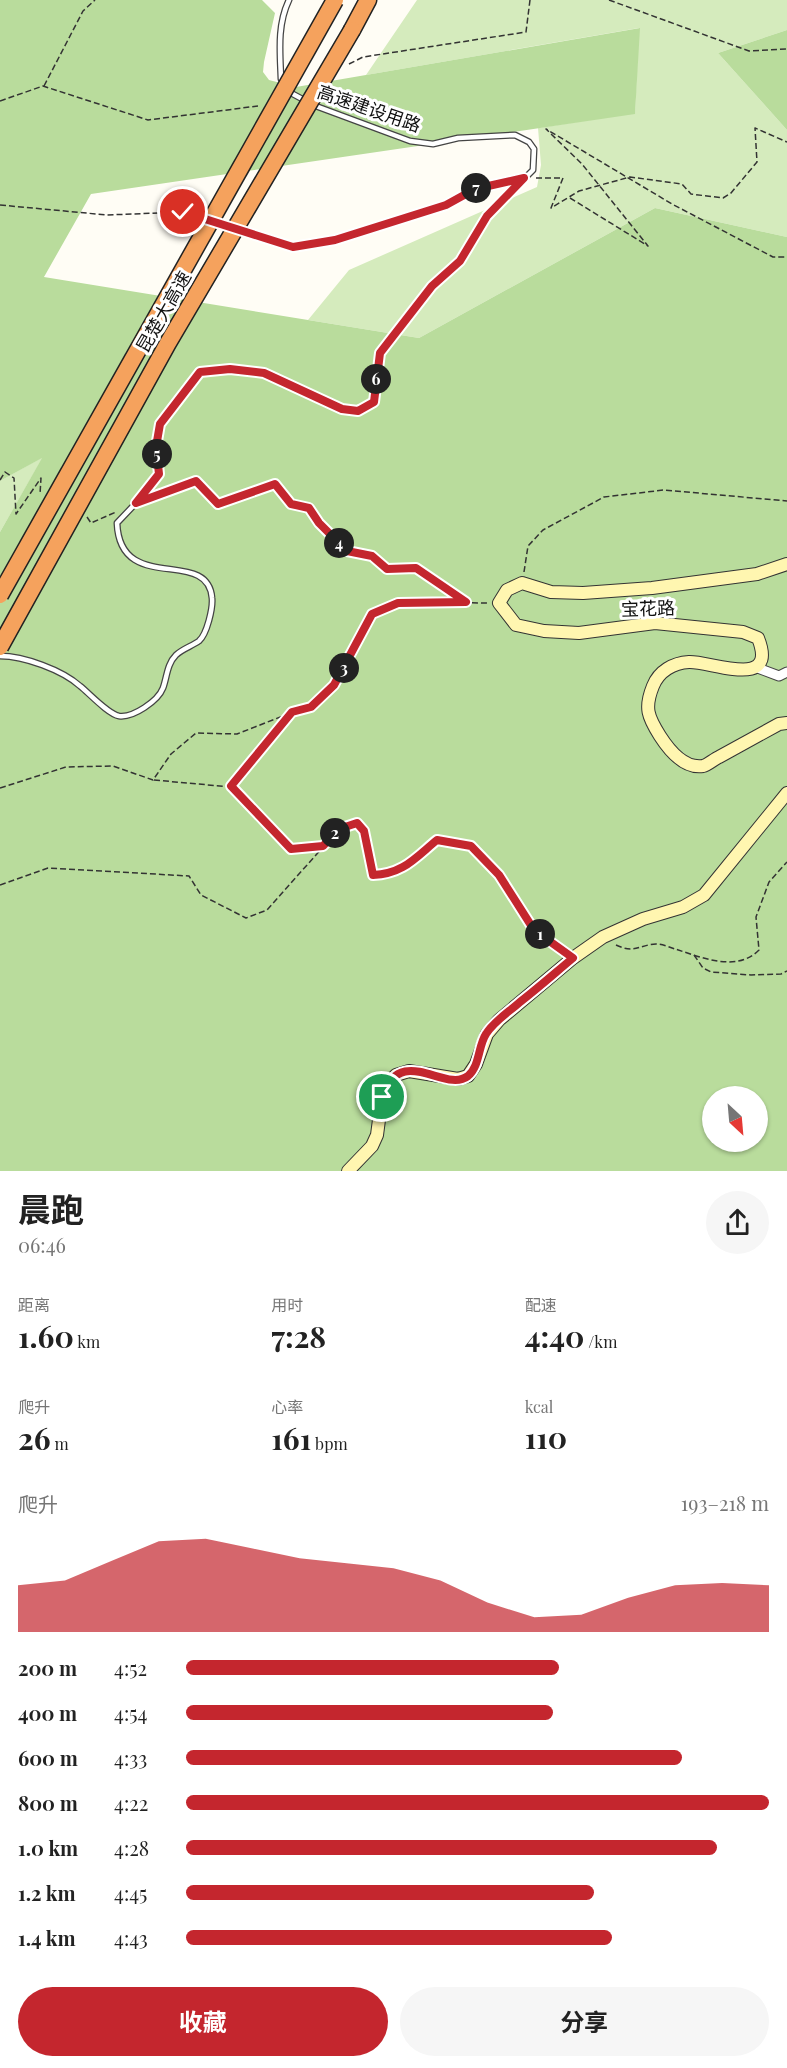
<!DOCTYPE html>
<html lang="zh">
<meta charset="utf-8">
<style>
:root{--surface:#fff;--page:#f6f6f6;--text:#222;--muted:#767676;--accent:#c4262e}
body{margin:0;font-family:"Playfair Display","Noto Sans SC",serif;background:var(--page);color:var(--text);height:100vh;display:flex;flex-direction:column;font-size:22px;white-space:nowrap}
*{box-sizing:border-box;margin:0}
p{font-size:20px;color:var(--muted)}
.icon{flex:none;width:33px;height:33px;fill:none;stroke:currentColor;stroke-width:2;stroke-linecap:round;stroke-linejoin:round}
.map{position:relative;height:1171px;overflow:hidden}
.panel{display:flex;flex-direction:column;background:var(--surface);flex:1}
.panel>*{flex:none}
.needle{width:39px;rotate:154deg}
.fabs{position:absolute;left:702px;top:1086px;display:grid;gap:12px}
.fabs a{display:grid;place-items:center;width:66px;height:66px;border-radius:50%;background:var(--surface);box-shadow:0 2px 4px #0004;font-size:30px}
.pin{position:absolute;display:grid;place-items:center;width:51px;height:51px;color:#fff;margin:-26px;border:3px solid #fff;border-radius:50%;box-shadow:0 2px 6px #0007}
.km{position:absolute;width:30px;height:30px;margin:-15px;border-radius:50%;background:#222;color:#fff;font-size:16px;line-height:30px;text-align:center}
.round{display:grid;place-items:center;flex:none;width:63px;height:63px;border-radius:32px;background:var(--page)}
.head{display:flex;align-items:center;justify-content:space-between;height:102px;padding:0 18px}
h1{font-size:33px;font-weight:700;line-height:45px}
.figures{display:grid;grid-template-columns:repeat(3,1fr);gap:9px;height:102px;padding:6px 18px}
.figures div{display:grid;align-content:center}
.figures b{font-size:30px;font-weight:700}
.figures small{font-size:16px;font-weight:400}
.figures p{font-size:16px}
.chart{height:168px;padding:12px 18px}
.chart p{display:flex;justify-content:space-between}
.chart svg{width:100%;height:108px;margin-top:6px;fill:var(--accent);opacity:.7}
.button{display:flex;gap:12px;margin-top:auto;padding:12px 18px}
.button a{flex:1;height:69px;border-radius:36px;background:var(--accent);color:#fff;font-size:24px;font-weight:700;line-height:69px;text-align:center}
.button a+a{background:var(--page);color:var(--text)}
ul{padding:0 18px;list-style:none;font-size:20px}
li{display:grid;grid-template-columns:96px 72px 1fr;align-items:center;height:45px}
li i{height:15px;border-radius:8px;background:var(--accent)}
.map>svg:first-child{display:block}
.green{fill:#d5ebbd}
.forest{fill:#b9dc9c;fill-rule:evenodd}
.lines{fill:none;stroke-linecap:round;stroke-linejoin:round}
.service-casing{stroke:#444;stroke-width:7}
.minor-casing{stroke:#444;stroke-width:11}
.secondary-casing{stroke:#333;stroke-width:14}
.motorway-casing{stroke:#222;stroke-width:19}
.path{stroke:#333;stroke-width:1.5;stroke-dasharray:6 3;stroke-linecap:butt}
.service{stroke:#fff;stroke-width:4.5}
.minor{stroke:#fff;stroke-width:9}
.secondary{stroke:#fff6b0;stroke-width:12}
.motorway{stroke:#f5a25d;stroke-width:16}
.motorway-bridge-casing{stroke:#222;stroke-width:19;stroke-linecap:butt}
.motorway-bridge{stroke:#f5a25d;stroke-width:16}
.route-casing{stroke:#fff;stroke-width:12}
.route{stroke:#c4262e;stroke-width:8}
.labels{text-anchor:middle;stroke-width:6;stroke-linejoin:round;paint-order:stroke}
.street-label{font-size:18px;fill:#111;stroke:#fff}
</style>
<div class="map">
<svg width="787" height="1171" viewBox="0 0 787 1171">
<rect width="100%" height="100%" fill="#fffdf5"/>
<g class="green">
<path d="M417,0H787V30L718,53L787,130V237L655,208L419,338L308,320L349,270L537,187L541,165L538,128L635,113L639,28L366,75Z"/>
<path d="M43,457L0,532V481Z"/>
</g>
<g class="forest">
<path d="M0,0H262L275,13L264,62L263,72L269,80L296,87L640,28L635,114L91,194L44,277L419,338L655,208L787,237V1171H0V532L42,458L0,481ZM712,1096H758V1142H712Z"/>
<path d="M787,30V130L718,53Z"/>
</g>
<g class="lines">
<g class="service-casing">
<g id="service">
<path d="M284,82L281,79C280,52 277,25 289,0"/>
<path d="M288,89L291,93L306,101"/>
<path d="M0,656C24,656 62,670 80,686C89,693 108,714 119,716C133,718 158,701 163,688C167,677 167,664 176,655C182,649 192,646 199,641C207,634 213,608 212,598C208,546 120,596 117,523L136,503L159,474L156,446L160,424L200,372C220,369 244,368 264,373C289,380 333,414 357,411C363,410 369,405 373,402L380,353L432,286L460,261L487,216L533,170L534,149L529,142L515,135L458,138L433,144L410,141L313,105"/>
</g>
</g>
<g class="minor-casing">
<path id="minor" d="M755,667L779,676L787,672"/>
</g>
<g class="secondary-casing">
<g id="secondary">
<path d="M787,564L757,574L652,588L583,593L551,592L522,583L507,590L499,603L516,625L544,631L579,633L655,623L743,632L758,638C779,691 711,661 689,662C673,663 659,671 653,686C644,708 648,717 660,736C669,750 684,769 703,766C708,765 714,759 719,757C739,746 759,735 779,724L787,723"/>
<path d="M348,1171L372,1146L377,1135L382,1097L387,1084L396,1075L409,1071L458,1079L468,1076L476,1064L487,1034L499,1020L573,958L603,937L643,919L683,907L704,895L787,793"/>
</g>
</g>
<g class="motorway-casing">
<path id="motorway" d="M352,30L368,0"/>
</g>
<g class="path">
<path d="M609,0L749,51L787,49"/>
<path d="M349,64L363,57L526,32L530,0"/>
<path d="M44,86L83,11L95,0"/>
<path d="M0,101L43,86L148,120L258,106"/>
<path d="M536,178H563L551,208L579,191L630,177L682,184L691,194L723,198L731,193L757,162L755,128L787,142"/>
<path d="M570,198L648,246L582,164L546,129L672,204L773,257H787"/>
<path d="M0,205L107,215L183,212L196,216"/>
<path d="M249,233L293,247L335,240L446,205L475,189L510,181"/>
<path d="M0,480L5,472L14,478L16,514L41,478L40,494"/>
<path d="M151,498L196,481L218,504L275,484L291,504L309,508L319,523L347,551L372,556L387,569L416,568L466,602"/>
<path d="M87,517L91,523L116,512"/>
<path d="M524,572L528,546L543,530L604,497L664,490L787,501"/>
<path d="M154,780L231,787L291,714"/>
<path d="M231,787L291,849L323,846L339,829L357,823L364,831L373,875C403,874 415,858 437,840L471,846L499,875L534,930L563,951"/>
<path d="M0,788L66,767L113,766L153,780L171,754L196,733L237,734L293,712L311,707L335,685L372,614L398,602L487,603"/>
<path d="M0,885L48,868L189,876L201,895L246,918L267,910L323,847"/>
<path d="M616,945C635,954 638,945 656,944C662,944 669,947 675,949C701,957 736,973 759,950L756,917L769,882L787,862"/>
<path d="M694,955L703,968L711,972L751,975L781,974L787,971"/>
</g>
<use href="#service" class="service"/>
<use href="#minor" class="minor"/>
<use href="#secondary" class="secondary"/>
<use href="#motorway" class="motorway"/>
<g class="motorway-bridge-casing">
<g id="motorway-bridge">
<path d="M0,595L335,0"/>
<path d="M0,647L168,343L352,30"/>
</g>
</g>
<use href="#motorway-bridge" class="motorway-bridge"/>
</g>
<g class="lines">
<g class="route-casing">
<path id="route" d="M183,212L293,247L335,240L446,205L475,189L524,178L487,216L460,261L432,286L380,353L374,402L358,411L342,409L264,373L230,369L200,372L160,424L156,447L159,474L136,503L196,481L218,504L275,484L291,504L309,508L319,523L347,551L372,556L387,569L416,568L466,602L398,603L372,614L334,685L311,707L292,712L231,786L291,849L323,846L339,829L357,823L364,831L373,875C403,874 415,858 437,840L471,846L499,875L534,930L573,958C555,973 538,988 520,1002C509,1012 494,1021 486,1034C478,1046 480,1066 468,1076C445,1094 401,1042 382,1097"/>
</g>
<use href="#route" class="route"/>
</g>
<g class="labels">
<g class="street-label">
<text transform="translate(369 109) rotate(19)" y="6">高速建设用路</text>
<text transform="translate(164 312) rotate(-60)" y="6">昆楚大高速</text>
<text transform="translate(648 609) rotate(-2)" y="6">宝花路</text>
</g>
</g>
</svg>
<div class="fabs">
<a><svg class="needle" viewBox="-14 -14 28 28"><path d="M0-13l5 13h-10z" fill="#e53935"/><path d="M0 13l5-13h-10z" fill="#767676"/></svg></a>
</div>
<div class="pin" style="left:382px;top:1097px;background:#1e9e55"><svg class="icon" aria-label="arrive" viewBox="0 0 24 24"><path d="M6 21V4h12l-3 4 3 4H6"/></svg></div>
<div class="pin" style="left:183px;top:212px;background:#d93025"><svg class="icon" aria-label="check" viewBox="0 0 24 24"><path d="M5 12l5 5 9-10"/></svg></div>
<b class="km" style="left:540px;top:934px">1</b>
<b class="km" style="left:335px;top:833px">2</b>
<b class="km" style="left:344px;top:668px">3</b>
<b class="km" style="left:339px;top:543px">4</b>
<b class="km" style="left:157px;top:454px">5</b>
<b class="km" style="left:376px;top:379px">6</b>
<b class="km" style="left:476px;top:188px">7</b>
</div>
<section class="panel">
<div class="head"><div><h1>晨跑</h1><p>06:46</p></div><a class="round"><svg class="icon" aria-label="share" viewBox="0 0 24 24"><path d="M12 15V3M7 8l5-5 5 5M5 13v7h14v-7"/></svg></a></div>
<div class="figures">
<div><p>距离</p><b>1.60<small> km</small></b></div>
<div><p>用时</p><b>7:28</b></div>
<div><p>配速</p><b>4:40<small> /km</small></b></div>
</div>
<div class="figures">
<div><p>爬升</p><b>26<small> m</small></b></div>
<div><p>心率</p><b>161<small> bpm</small></b></div>
<div><p>kcal</p><b>110</b></div>
</div>
<div class="chart"><p><span>爬升</span>193–218 m</p>
<svg viewBox="0 0 160 44" preserveAspectRatio="none"><path d="M0 44V25L10 23L20 15L30 7L40 6L50 10L60 14L70 16L80 18L90 23L100 32L110 38L120 37L130 30L140 25L150 24L160 25V44z"/></svg>
</div>
<ul>
<li><b>200 m</b>4:52<i style="width:64%"></i></li>
<li><b>400 m</b>4:54<i style="width:63%"></i></li>
<li><b>600 m</b>4:33<i style="width:85%"></i></li>
<li><b>800 m</b>4:22<i style="width:100%"></i></li>
<li><b>1.0 km</b>4:28<i style="width:91%"></i></li>
<li><b>1.2 km</b>4:45<i style="width:70%"></i></li>
<li><b>1.4 km</b>4:43<i style="width:73%"></i></li>
</ul>
<div class="button"><a>收藏</a><a>分享</a></div>
</section>
